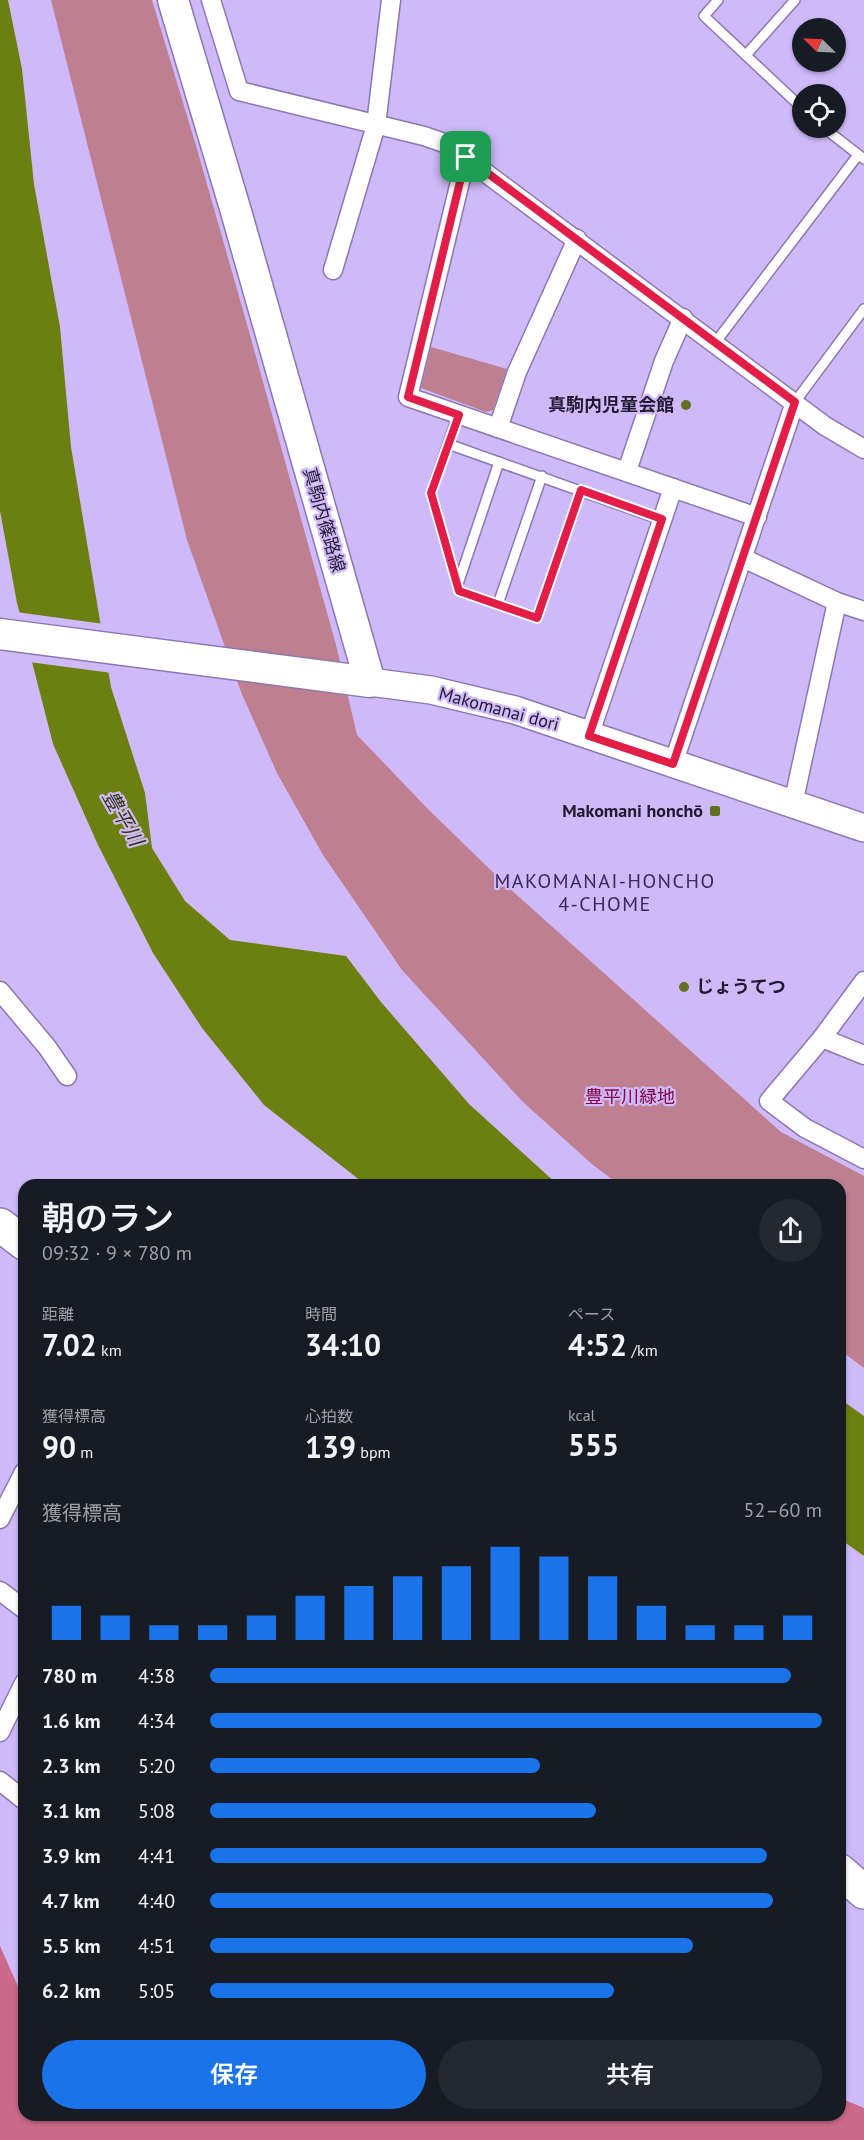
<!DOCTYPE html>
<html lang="ja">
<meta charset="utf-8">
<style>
:root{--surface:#171b24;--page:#242831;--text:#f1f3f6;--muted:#9ea1a6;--accent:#1a73e8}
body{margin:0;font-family:"PT Sans","Noto Sans JP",sans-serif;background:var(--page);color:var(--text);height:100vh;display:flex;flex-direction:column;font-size:22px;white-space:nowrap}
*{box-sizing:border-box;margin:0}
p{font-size:20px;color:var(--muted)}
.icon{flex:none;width:33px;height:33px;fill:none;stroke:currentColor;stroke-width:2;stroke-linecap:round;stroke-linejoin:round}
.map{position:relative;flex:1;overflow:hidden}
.drawer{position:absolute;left:18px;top:1179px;width:828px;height:942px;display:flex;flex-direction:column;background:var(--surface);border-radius:18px;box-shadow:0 2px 4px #0004}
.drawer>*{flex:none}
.needle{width:39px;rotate:294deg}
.controls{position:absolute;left:792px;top:18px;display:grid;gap:12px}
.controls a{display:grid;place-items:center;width:54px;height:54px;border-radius:50%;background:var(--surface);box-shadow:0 2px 4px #0004;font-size:30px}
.pin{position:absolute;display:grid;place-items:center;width:51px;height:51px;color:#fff;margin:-26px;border-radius:12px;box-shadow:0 3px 9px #0006}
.round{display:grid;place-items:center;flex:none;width:63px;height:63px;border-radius:32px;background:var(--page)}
.head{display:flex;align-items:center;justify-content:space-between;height:102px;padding:0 24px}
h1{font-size:33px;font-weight:600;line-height:45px}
.stats{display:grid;grid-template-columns:repeat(3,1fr);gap:9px;height:102px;padding:6px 24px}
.stats div{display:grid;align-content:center}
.stats b{font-size:30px;font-weight:600}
.stats small{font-size:16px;font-weight:400}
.stats p{font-size:16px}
.chart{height:168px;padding:12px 24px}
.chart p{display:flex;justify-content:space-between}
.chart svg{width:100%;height:108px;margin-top:6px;stroke:var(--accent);stroke-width:6}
.cta{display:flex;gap:12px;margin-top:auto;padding:12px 24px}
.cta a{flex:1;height:69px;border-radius:36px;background:var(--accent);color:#fff;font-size:24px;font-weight:600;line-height:69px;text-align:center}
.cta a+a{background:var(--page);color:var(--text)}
ul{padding:0 24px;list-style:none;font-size:20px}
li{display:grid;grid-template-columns:96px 72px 1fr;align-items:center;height:45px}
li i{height:15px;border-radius:8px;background:var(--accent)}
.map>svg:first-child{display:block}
.green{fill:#be7f91}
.forest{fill:#ca6989}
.water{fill:#6c8012}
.pier{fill:#cfb9f8}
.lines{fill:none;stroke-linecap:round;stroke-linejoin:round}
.lane-casing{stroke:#8c77b1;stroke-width:12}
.street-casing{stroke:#8c77b1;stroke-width:21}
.secondary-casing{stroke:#8c77b1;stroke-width:30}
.primary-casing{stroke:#8c77b1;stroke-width:33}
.highway-casing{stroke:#8c77b1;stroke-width:36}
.lane{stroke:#fff;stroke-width:9}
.street{stroke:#fff;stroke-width:18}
.secondary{stroke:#fff;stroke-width:27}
.primary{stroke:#fff;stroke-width:30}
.highway{stroke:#fff;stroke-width:33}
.route-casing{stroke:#fff;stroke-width:12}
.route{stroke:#e11d48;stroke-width:8}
.poi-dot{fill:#61711f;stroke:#cfb9f8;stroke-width:2}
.labels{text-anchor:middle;stroke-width:4.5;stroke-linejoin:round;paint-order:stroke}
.poi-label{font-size:18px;font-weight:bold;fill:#211930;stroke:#cfb9f8;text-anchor:end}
.street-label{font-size:18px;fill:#211930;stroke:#cfb9f8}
.park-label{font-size:18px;fill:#840543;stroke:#cfb9f8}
.water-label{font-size:20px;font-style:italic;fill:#303910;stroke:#cfb9f8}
.neighbourhood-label{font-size:20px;letter-spacing:1.5px;fill:#3c275a;stroke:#cfb9f8}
</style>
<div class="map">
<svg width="864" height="2140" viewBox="0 0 864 2140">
<rect width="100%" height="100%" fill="#cfb9f8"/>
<g class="green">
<path d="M51,0H152L197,149L250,335L336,645L357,735L427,808L508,887L781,1132L864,1176V1368L840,1350V1185H620L593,1165L523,1102L402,970L323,855L277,773L241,692L187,540Z"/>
<path d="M431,347L507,369L493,410L486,412L421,388Z"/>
</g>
<path class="forest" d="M0,1946L24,2000V2115H840V2098L864,2108V2140H0Z"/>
<g class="water">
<path d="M0,0H8L22,69L34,184L60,327L71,447L111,687L145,793L152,848L185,901L230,940L346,956L381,1002L469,1104L558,1185H366L264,1105L202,1028L153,953L98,845L53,744L17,603L0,511Z"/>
<path d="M840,1399L864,1416V1556L840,1539Z"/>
</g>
<path class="pier" d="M16,612L104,624L112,673L29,662Z"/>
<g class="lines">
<g class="lane-casing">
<g id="lane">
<path d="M718,0L704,16L802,108"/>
<path d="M746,55L795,0"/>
<path d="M824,128L864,159"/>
<path d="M715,343L858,155"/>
<path d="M795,402L864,309"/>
<path d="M458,415L448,444L662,520"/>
<path d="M448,444L431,493L459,591L537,618L581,490"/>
<path d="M458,584L499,462"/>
<path d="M498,604L542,476"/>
</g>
</g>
<g class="street-casing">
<g id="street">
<path d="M211,0L239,91L424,136L447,144L825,426L864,449"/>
<path d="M466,157L408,397L757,517"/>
<path d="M333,270L376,125L391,0"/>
<path d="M498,428L517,372L577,239"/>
<path d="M627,471L664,361L683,318"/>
<path d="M743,558L837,602L864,611"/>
<path d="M589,736L673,488"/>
<path d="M673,764L795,402"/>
<path d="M793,804L837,602"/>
<path d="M864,981L822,1038L769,1101L805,1128L864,1159"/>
<path d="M0,991L47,1047L67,1076"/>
<path d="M822,1038L864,1055"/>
<path d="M0,1519L24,1472"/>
<path d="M0,1591L24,1609"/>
<path d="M0,1732L24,1683"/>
<path d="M0,1781L24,1800"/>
</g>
</g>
<g class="secondary-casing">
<path id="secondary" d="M370,682L431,690L515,710L864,828"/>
</g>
<g class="primary-casing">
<path id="primary" d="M0,634L370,682L235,208L173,0"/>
</g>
<g class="highway-casing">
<g id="highway">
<path d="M0,1225L24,1243"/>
<path d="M840,1871L864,1892"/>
</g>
</g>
<use href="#lane" class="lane"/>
<use href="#street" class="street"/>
<use href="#secondary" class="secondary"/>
<use href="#primary" class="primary"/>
<use href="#highway" class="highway"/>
</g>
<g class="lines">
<g class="route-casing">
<path id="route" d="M466,157L795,402L673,764L589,736L662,519L581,490L537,618L459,591L431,493L459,415L408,397Z"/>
</g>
<use href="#route" class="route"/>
</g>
<g class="poi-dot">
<circle cx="686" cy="405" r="6"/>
<rect x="709" y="805" width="12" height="12" rx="3"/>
<circle cx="684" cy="987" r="6"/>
</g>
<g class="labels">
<g class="poi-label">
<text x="674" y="411">真駒内児童会館</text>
<text x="703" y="817">Makomani honchō</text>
<text x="696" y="993" text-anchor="start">じょうてつ</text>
</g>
<g class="street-label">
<text transform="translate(324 520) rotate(74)" y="6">真駒内篠路線</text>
<text transform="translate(499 709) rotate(15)" y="6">Makomanai dori</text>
</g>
<g class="park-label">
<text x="630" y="1103">豊平川緑地</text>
</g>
<g class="water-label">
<text transform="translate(123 818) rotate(60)" y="7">豊平川</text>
</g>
<g class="neighbourhood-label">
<text x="605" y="888">MAKOMANAI-HONCHO<tspan x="605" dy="23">4-CHOME</tspan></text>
</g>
</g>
</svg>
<div class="controls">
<a><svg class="needle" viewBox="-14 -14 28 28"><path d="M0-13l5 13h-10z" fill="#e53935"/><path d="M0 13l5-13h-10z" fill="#9ea1a6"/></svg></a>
<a><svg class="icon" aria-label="locate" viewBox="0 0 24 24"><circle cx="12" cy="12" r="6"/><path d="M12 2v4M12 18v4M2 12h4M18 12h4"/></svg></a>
</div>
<div class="pin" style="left:466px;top:157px;background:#1e9e55"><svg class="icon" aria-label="arrive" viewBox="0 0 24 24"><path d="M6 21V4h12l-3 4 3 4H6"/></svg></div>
<section class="drawer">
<div class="head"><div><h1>朝のラン</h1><p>09:32 · 9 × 780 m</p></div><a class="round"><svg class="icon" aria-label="share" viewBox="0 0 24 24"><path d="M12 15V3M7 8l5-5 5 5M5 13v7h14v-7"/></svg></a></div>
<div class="stats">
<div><p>距離</p><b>7.02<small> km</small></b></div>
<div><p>時間</p><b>34:10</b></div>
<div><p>ペース</p><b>4:52<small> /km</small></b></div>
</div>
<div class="stats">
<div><p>獲得標高</p><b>90<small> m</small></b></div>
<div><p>心拍数</p><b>139<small> bpm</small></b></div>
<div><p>kcal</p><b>555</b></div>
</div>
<div class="chart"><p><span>獲得標高</span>52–60 m</p>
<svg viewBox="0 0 160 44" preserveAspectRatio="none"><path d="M5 44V30M15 44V34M25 44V38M35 44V38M45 44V34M55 44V26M65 44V22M75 44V18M85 44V14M95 44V6M105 44V10M115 44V18M125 44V30M135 44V38M145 44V38M155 44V34"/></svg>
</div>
<ul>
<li><b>780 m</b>4:38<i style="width:95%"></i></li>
<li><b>1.6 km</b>4:34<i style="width:100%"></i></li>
<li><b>2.3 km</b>5:20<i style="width:54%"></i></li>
<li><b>3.1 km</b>5:08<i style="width:63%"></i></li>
<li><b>3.9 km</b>4:41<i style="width:91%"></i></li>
<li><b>4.7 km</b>4:40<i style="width:92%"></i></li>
<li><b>5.5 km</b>4:51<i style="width:79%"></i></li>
<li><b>6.2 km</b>5:05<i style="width:66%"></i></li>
</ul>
<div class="cta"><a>保存</a><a>共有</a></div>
</section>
</div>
